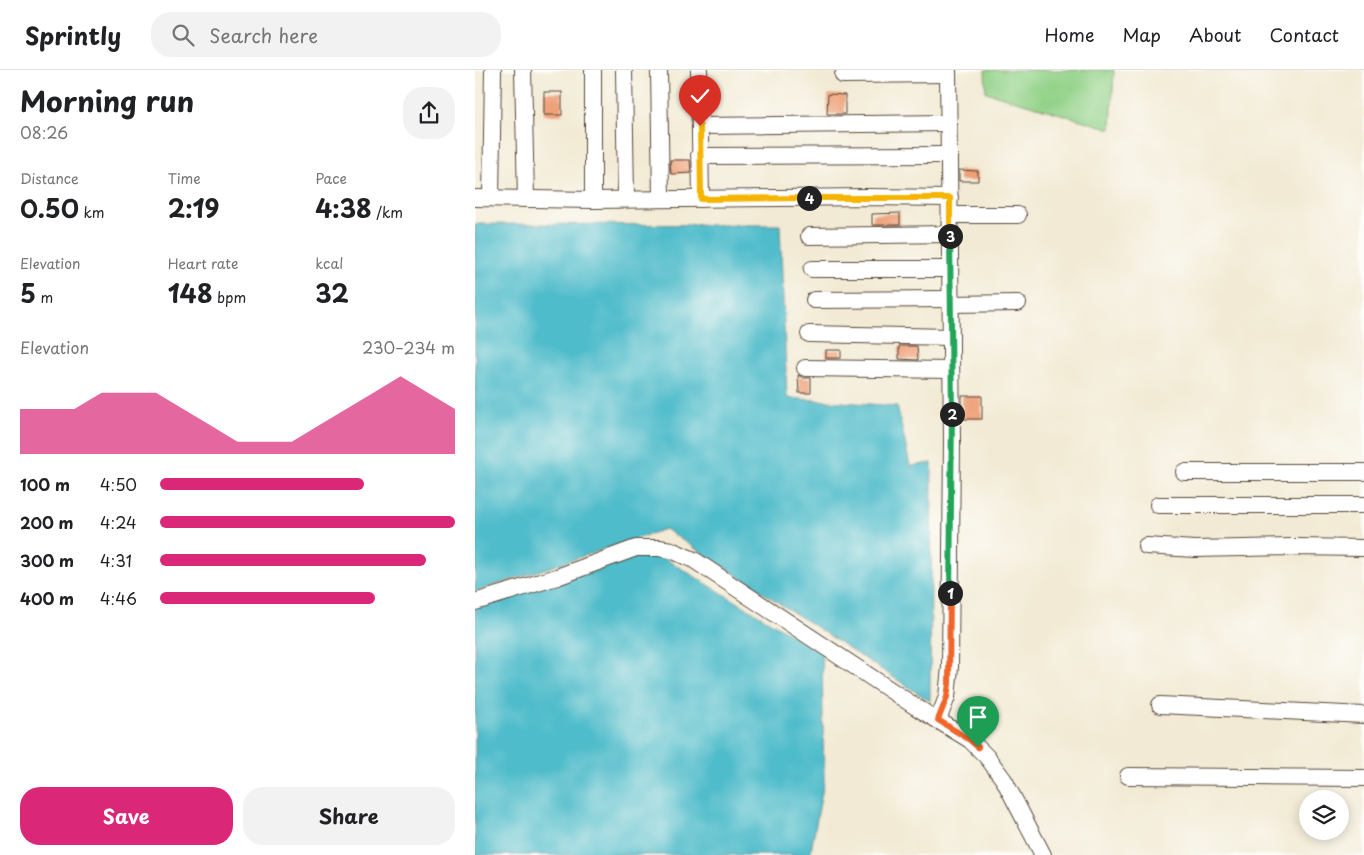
<!DOCTYPE html>
<meta charset="utf-8">
<style>
:root{--surface:#fff;--page:#f2f2f2;--text:#202124;--muted:#757577;--line:#e0e0e0;--accent:#db2777}
body{margin:0;font-family:"Playpen Sans",sans-serif;background:var(--page);color:var(--text);height:100vh;display:flex;flex-direction:column;font-size:19px;white-space:nowrap}
*{box-sizing:border-box;margin:0}
p{font-size:16px;color:var(--muted)}
.icon{flex:none;width:28px;height:28px;fill:none;stroke:currentColor;stroke-width:2;stroke-linecap:round;stroke-linejoin:round}
.map{position:relative;flex:1;overflow:hidden}
.drawer{display:flex;flex-direction:column;background:var(--surface);width:475px}
.drawer>*{flex:none}
.controls{position:absolute;left:824px;top:720px;display:grid;gap:10px}
.controls a{display:grid;place-items:center;width:50px;height:50px;border-radius:50%;background:var(--surface);box-shadow:0 2px 12px #0003;font-size:25px}
.pin{position:absolute;display:grid;place-items:center;width:42px;height:42px;color:#fff;margin:-51px -21px;border-radius:50% 50% 50% 0;rotate:-45deg;box-shadow:0 0 5px #0007}
.pin .icon{rotate:45deg}
.km{position:absolute;width:25px;height:25px;margin:-12px;border-radius:50%;background:#222;color:#fff;font-size:14px;line-height:25px;text-align:center}
.round{display:grid;place-items:center;flex:none;width:52px;height:52px;border-radius:20px;background:var(--page)}
.overview{display:flex;align-items:center;justify-content:space-between;height:85px;padding:0 20px}
h1{font-size:28px;font-weight:700;line-height:38px}
.stats{display:grid;grid-template-columns:repeat(3,1fr);gap:8px;height:85px;padding:5px 20px}
.stats div{display:grid;align-content:center}
.stats b{font-size:25px;font-weight:700}
.stats small{font-size:14px;font-weight:400}
.stats p{font-size:14px}
.chart{height:140px;padding:10px 20px}
.chart p{display:flex;justify-content:space-between}
.chart svg{width:100%;height:90px;margin-top:5px;fill:var(--accent);opacity:.7}
.action{display:flex;gap:10px;margin-top:auto;padding:10px 20px}
.action a{flex:1;height:58px;border-radius:20px;background:var(--accent);color:#fff;font-size:20px;font-weight:700;line-height:58px;text-align:center}
.action a+a{background:var(--page);color:var(--text)}
ul{padding:0 20px;list-style:none;font-size:16px}
li{display:grid;grid-template-columns:80px 60px 1fr;align-items:center;height:38px}
li i{height:12px;border-radius:6px;background:var(--accent)}
header{display:flex;align-items:center;gap:30px;box-sizing:border-box;height:70px;padding:0 25px;background:var(--surface);border-bottom:1px solid var(--line)}
header strong{font-size:24px}
nav{display:flex;gap:28px;margin-inline-start:auto;font-size:18px}
.search{width:350px;height:45px;background:var(--page);display:flex;align-items:center;gap:12px;box-sizing:border-box;padding:0 18px;border-radius:20px;color:var(--muted);font-size:19px}
main{display:flex;flex:1;min-height:0}
.map>svg:first-child{display:block}
.green{fill:#92d288;stroke:#667e53}
.water{fill:#50bccb;stroke:#467374}
.building{fill:#ee9f76}
.lines{fill:none;stroke-linecap:round;stroke-linejoin:round}
.minor-casing{stroke:#564739;stroke-width:18}
.minor{stroke:#fff;stroke-width:16}
.split-1-casing{stroke:#fff;stroke-width:10}
.split-2-casing{stroke:#fff;stroke-width:10}
.split-3-casing{stroke:#fff;stroke-width:10}
.split-4-casing{stroke:#fff;stroke-width:10}
.split-5-casing{stroke:#fff;stroke-width:10}
.split-1{stroke:#f0652b;stroke-width:6}
.split-2{stroke:#22a559;stroke-width:6}
.split-3{stroke:#22a559;stroke-width:6}
.split-4{stroke:#f5b400;stroke-width:6}
.split-5{stroke:#f5b400;stroke-width:6}
</style>
<header>
<strong>Sprintly</strong>
<div class="search"><svg class="icon" aria-label="search" viewBox="0 0 24 24"><circle cx="10" cy="10" r="6"/><path d="M15 15l6 6"/></svg>Search here</div>
<nav><a>Home</a><a>Map</a><a>About</a><a>Contact</a></nav>
</header>
<main>
<section class="drawer">
<div class="overview"><div><h1>Morning run</h1><p>08:26</p></div><a class="round"><svg class="icon" aria-label="share" viewBox="0 0 24 24"><path d="M12 15V3M7 8l5-5 5 5M5 13v7h14v-7"/></svg></a></div>
<div class="stats">
<div><p>Distance</p><b>0.50<small> km</small></b></div>
<div><p>Time</p><b>2:19</b></div>
<div><p>Pace</p><b>4:38<small> /km</small></b></div>
</div>
<div class="stats">
<div><p>Elevation</p><b>5<small> m</small></b></div>
<div><p>Heart rate</p><b>148<small> bpm</small></b></div>
<div><p>kcal</p><b>32</b></div>
</div>
<div class="chart"><p><span>Elevation</span>230–234 m</p>
<svg viewBox="0 0 160 44" preserveAspectRatio="none"><path d="M0 44V22L10 22L20 22L30 14L40 14L50 14L60 22L70 30L80 38L90 38L100 38L110 30L120 22L130 14L140 6L150 14L160 22V44z"/></svg>
</div>
<ul>
<li><b>100 m</b>4:50<i style="width:69%"></i></li>
<li><b>200 m</b>4:24<i style="width:100%"></i></li>
<li><b>300 m</b>4:31<i style="width:90%"></i></li>
<li><b>400 m</b>4:46<i style="width:73%"></i></li>
</ul>
<div class="action"><a>Save</a><a>Share</a></div>
</section>
<div class="map">
<svg width="889" height="785" viewBox="0 0 889 785">
<rect width="100%" height="100%" fill="#fdfcf7"/>
<filter id="ink" filterUnits="userSpaceOnUse"><feTurbulence type="fractalNoise" baseFrequency=".02" numOctaves="2"/><feDisplacementMap in="SourceGraphic" scale="10" xChannelSelector="R" yChannelSelector="G"/><feConvolveMatrix kernelMatrix="1 2 1 2 8 2 1 2 1" color-interpolation-filters="sRGB"/></filter>
<filter id="wash" filterUnits="userSpaceOnUse"><feTurbulence type="fractalNoise" baseFrequency=".0096" numOctaves="4" result="noise"/><feDisplacementMap in="SourceGraphic" scale="20" xChannelSelector="R" yChannelSelector="G"/><feGaussianBlur stdDeviation="1.12" result="paint"/><feColorMatrix in="noise" values="0 0 0 0 0 0 0 0 0 0 0 0 0 0 0 0 0 1.4 0 .05"/><feComposite in="paint" operator="in"/></filter>
<g filter="url(#wash)">
<rect width="100%" height="100%" fill="#f2ead4"/>
<path class="green" d="M510,0H639L636,59L511,22Z"/>
<g class="water">
<path d="M0,154L305,155L312,328L422,336L435,396L457,393L455,631L190,459L0,522Z"/>
<path d="M172,478L347,583L349,712L335,785H0V535Z"/>
</g>
<g id="blocks">
<g class="building">
<rect x="69" y="22" width="18" height="23"/>
<path d="M353,24L370,25V44H352Z"/>
<path d="M195,90H215L216,103L196,104Z"/>
<path d="M484,100L503,101V111H484Z"/>
<path d="M425,143V155H397V144Z"/>
<path d="M424,276H442L443,290L424,289Z"/>
<rect x="351" y="280" width="15" height="8"/>
<path d="M323,305L329,308H336V323H324Z"/>
<rect x="487" y="326" width="20" height="23"/>
</g>
</g>
</g>
<g filter="url(#ink)">
<use href="#blocks" fill-opacity="0" stroke="#564739" stroke-width="1"/>
<g class="lines">
<g class="minor-casing">
<g id="minor">
<path d="M48,0L51,128"/>
<path d="M149,0L151,129"/>
<path d="M184,0L186,129"/>
<path d="M224,0L226,129"/>
<path d="M368,5L473,4"/>
<path d="M225,56L474,53"/>
<path d="M224,86L474,85"/>
<path d="M0,128L118,130L392,127L475,128"/>
<path d="M16,128L18,0"/>
<path d="M118,130V0"/>
<path d="M475,145H543"/>
<path d="M334,166L475,164"/>
<path d="M337,199H475"/>
<path d="M339,230L475,229"/>
<path d="M476,234L543,233"/>
<path d="M334,264L476,267"/>
<path d="M330,298L476,300"/>
<path d="M709,402H889"/>
<path d="M683,435H889"/>
<path d="M671,476L720,479L819,477L889,478"/>
<path d="M0,532L82,507L161,478H184L196,480L219,490L441,637L495,670L512,687L529,710L568,785"/>
<path d="M685,635L889,645"/>
<path d="M463,650L472,627L475,597L477,370L473,0"/>
<path d="M653,706L889,708"/>
</g>
</g>
<use href="#minor" class="minor"/>
</g>
</g>
<g class="lines" filter="url(#ink)">
<g class="split-1-casing">
<path id="split-1" d="M475,523L474,614L472,627L463,650L495,670L503,677"/>
</g>
<g class="split-2-casing">
<path id="split-2" d="M475,523L477,344"/>
</g>
<g class="split-3-casing">
<path id="split-3" d="M475,166L477,344"/>
</g>
<g class="split-4-casing">
<path id="split-4" d="M334,128H475V166"/>
</g>
<g class="split-5-casing">
<path id="split-5" d="M225,56L226,129L334,128"/>
</g>
<use href="#split-1" class="split-1"/>
<use href="#split-2" class="split-2"/>
<use href="#split-3" class="split-3"/>
<use href="#split-4" class="split-4"/>
<use href="#split-5" class="split-5"/>
</g>
</svg>
<div class="controls">
<a><svg class="icon" aria-label="layers" viewBox="0 0 24 24"><path d="M12 4l9 5-9 5-9-5zM3 14l9 5 9-5"/></svg></a>
</div>
<div class="pin" style="left:503px;top:677px;background:#1e9e55"><svg class="icon" aria-label="arrive" viewBox="0 0 24 24"><path d="M6 21V4h12l-3 4 3 4H6"/></svg></div>
<div class="pin" style="left:225px;top:56px;background:#d93025"><svg class="icon" aria-label="check" viewBox="0 0 24 24"><path d="M5 12l5 5 9-10"/></svg></div>
<b class="km" style="left:475px;top:523px">1</b>
<b class="km" style="left:477px;top:344px">2</b>
<b class="km" style="left:475px;top:166px">3</b>
<b class="km" style="left:334px;top:128px">4</b>
</div>
</main>
